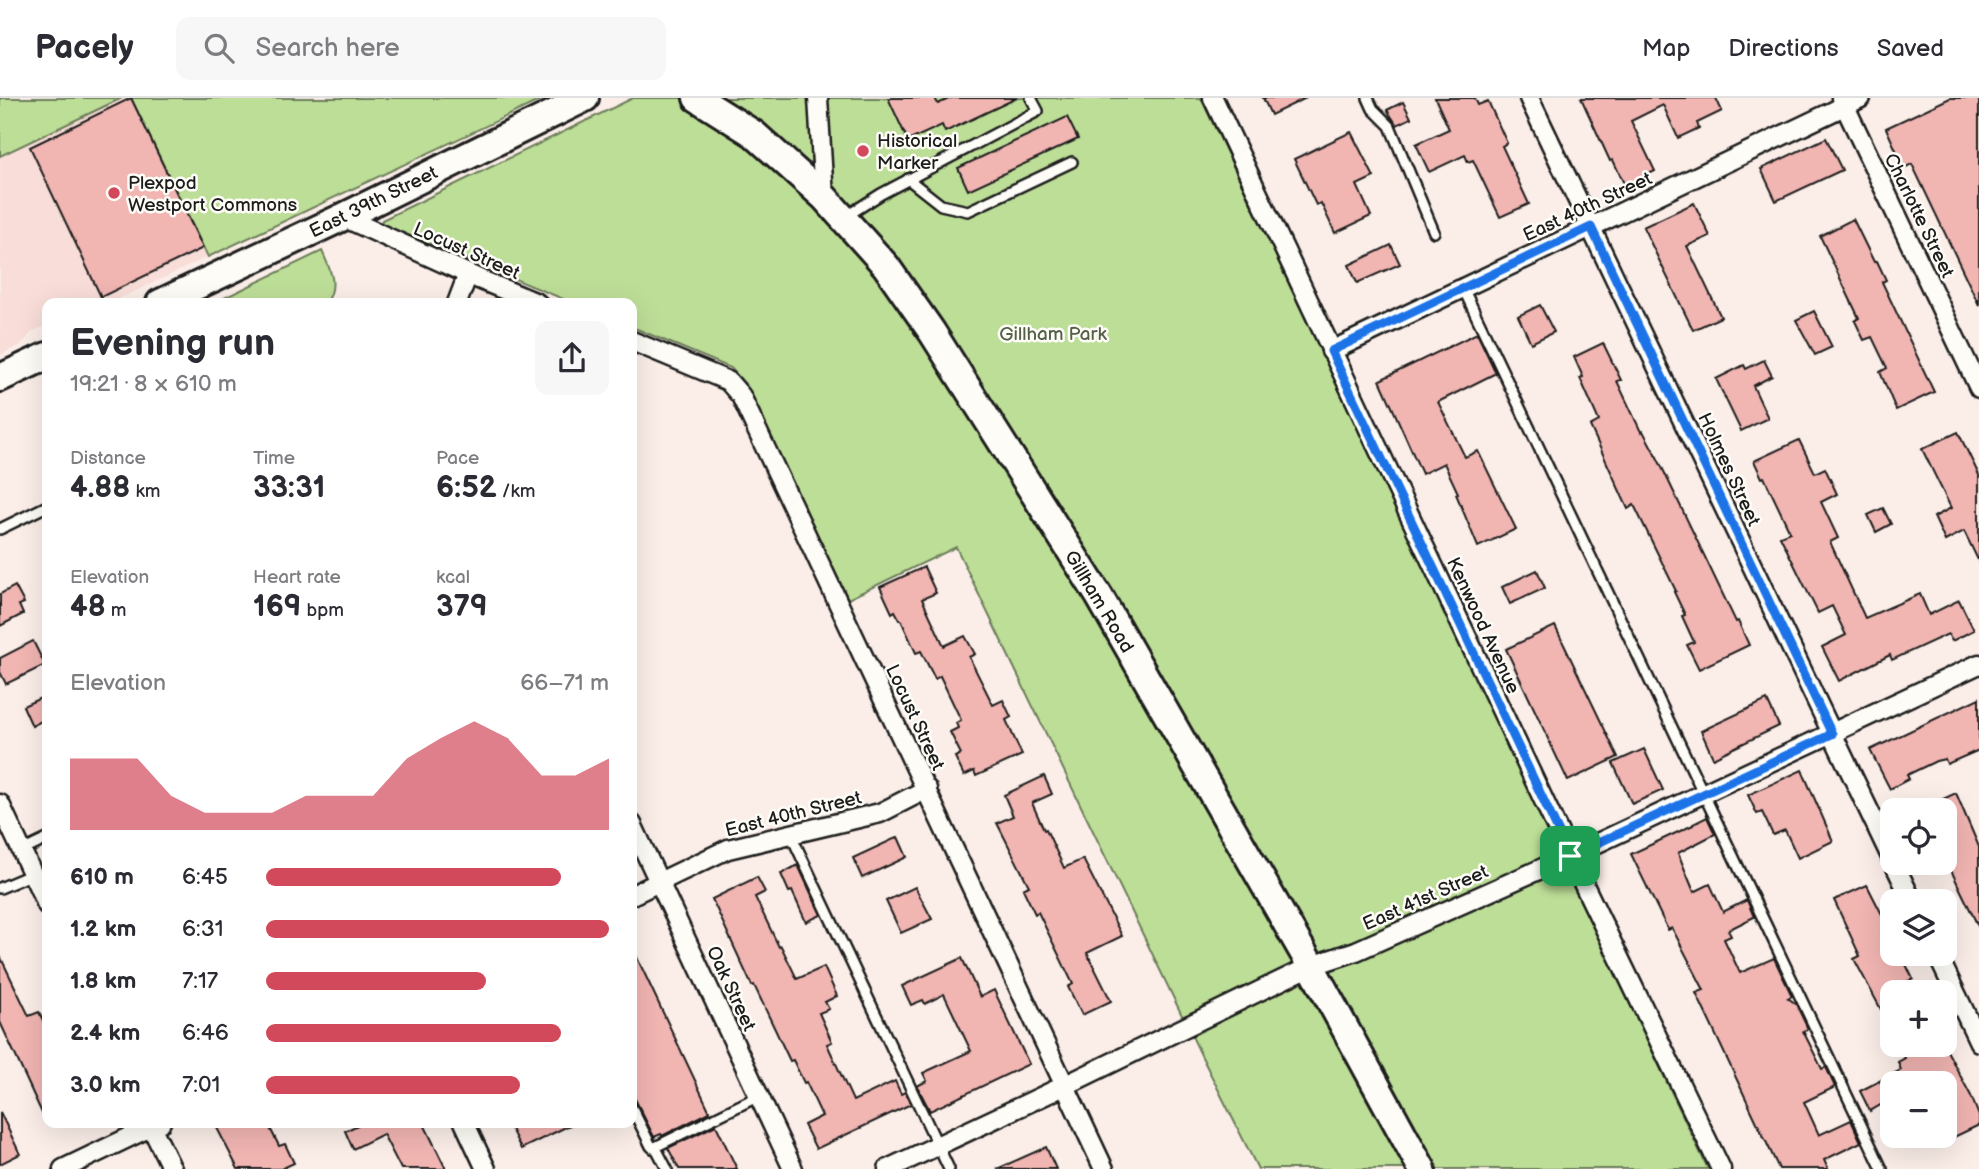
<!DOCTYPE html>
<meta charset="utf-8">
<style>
:root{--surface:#fff;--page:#f7f7f7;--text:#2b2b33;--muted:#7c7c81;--line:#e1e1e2;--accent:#d1495b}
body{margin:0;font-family:"Balsamiq Sans",sans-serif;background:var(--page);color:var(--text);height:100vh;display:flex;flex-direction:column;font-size:26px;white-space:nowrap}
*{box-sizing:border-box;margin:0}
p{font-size:23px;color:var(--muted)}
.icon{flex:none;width:38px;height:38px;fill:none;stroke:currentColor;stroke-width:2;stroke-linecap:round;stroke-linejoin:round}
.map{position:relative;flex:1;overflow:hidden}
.panel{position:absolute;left:42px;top:200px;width:595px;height:830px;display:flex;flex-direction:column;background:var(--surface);border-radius:14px;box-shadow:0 7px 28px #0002}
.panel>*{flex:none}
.controls{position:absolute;left:1880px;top:700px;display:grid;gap:14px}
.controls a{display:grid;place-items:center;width:77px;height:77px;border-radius:14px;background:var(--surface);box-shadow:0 7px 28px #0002;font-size:35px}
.pin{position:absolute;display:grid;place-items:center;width:60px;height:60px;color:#fff;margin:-30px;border-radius:14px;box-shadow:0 4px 10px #0006}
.round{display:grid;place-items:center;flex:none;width:74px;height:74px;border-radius:14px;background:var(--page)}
.overview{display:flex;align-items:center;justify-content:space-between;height:119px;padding:0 28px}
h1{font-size:38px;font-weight:700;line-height:52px}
.figures{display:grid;grid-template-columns:repeat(3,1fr);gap:10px;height:119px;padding:7px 28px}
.figures div{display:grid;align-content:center}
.figures b{font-size:30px;font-weight:700}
.figures small{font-size:19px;font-weight:400}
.figures p{font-size:19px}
.chart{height:196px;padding:14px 28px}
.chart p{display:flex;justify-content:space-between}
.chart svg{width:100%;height:126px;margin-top:7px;fill:var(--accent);opacity:.7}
ul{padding:0 28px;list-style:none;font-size:23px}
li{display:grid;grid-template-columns:112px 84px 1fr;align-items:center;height:52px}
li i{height:18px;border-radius:9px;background:var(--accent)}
header{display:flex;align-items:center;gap:42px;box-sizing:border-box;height:98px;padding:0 35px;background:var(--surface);border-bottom:2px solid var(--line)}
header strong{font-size:33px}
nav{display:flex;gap:38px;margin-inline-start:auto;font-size:24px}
.search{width:490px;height:63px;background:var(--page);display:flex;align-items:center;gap:18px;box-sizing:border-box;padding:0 24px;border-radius:14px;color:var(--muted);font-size:26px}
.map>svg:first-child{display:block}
.built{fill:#f8ddd8}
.green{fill:#bdde97;stroke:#6c7d5a;stroke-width:2}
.building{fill:#f1b5b2;stroke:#1c1c1c;stroke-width:2}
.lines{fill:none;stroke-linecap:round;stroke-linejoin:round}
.lane-casing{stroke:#1c1c1c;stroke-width:14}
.street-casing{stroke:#1c1c1c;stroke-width:23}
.secondary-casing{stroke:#1c1c1c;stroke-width:32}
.lane{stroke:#fdfcf7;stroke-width:9}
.street{stroke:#fdfcf7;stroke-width:18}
.secondary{stroke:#fdfcf7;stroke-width:26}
.route-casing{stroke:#fff;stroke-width:14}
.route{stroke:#1a73e8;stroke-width:9}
.poi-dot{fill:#d1495b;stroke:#fdfcf7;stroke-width:2.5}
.labels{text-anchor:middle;stroke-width:5;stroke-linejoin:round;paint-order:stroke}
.poi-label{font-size:19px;fill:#1c1c1c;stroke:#fdfcf7;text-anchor:start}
.street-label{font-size:19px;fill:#1c1c1c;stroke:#fdfcf7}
.park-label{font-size:19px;fill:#546047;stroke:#fdfcf7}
</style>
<header>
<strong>Pacely</strong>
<div class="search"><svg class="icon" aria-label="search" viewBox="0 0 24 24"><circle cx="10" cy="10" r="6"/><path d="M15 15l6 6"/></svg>Search here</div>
<nav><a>Map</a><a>Directions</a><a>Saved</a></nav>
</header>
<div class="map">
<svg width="1979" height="1071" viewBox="0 0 1979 1071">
<rect width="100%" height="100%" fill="#fbeee9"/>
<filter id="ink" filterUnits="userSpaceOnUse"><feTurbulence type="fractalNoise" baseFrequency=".0143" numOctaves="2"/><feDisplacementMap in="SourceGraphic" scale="14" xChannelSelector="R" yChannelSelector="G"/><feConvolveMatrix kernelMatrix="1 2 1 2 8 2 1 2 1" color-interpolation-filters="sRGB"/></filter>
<g filter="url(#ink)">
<path class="built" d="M122,0H131L208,159L110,205H47V227L32,234L21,247L0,257V58Z"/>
<g class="green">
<path d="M0,0H122L0,58Z"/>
<path d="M131,0H545L208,159Z"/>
<path d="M633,0H1201L1708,1071H1258L1202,959L956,449L848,501L747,288L731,270L632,229V205H573L381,126L382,122Z"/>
<path d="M322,153C330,171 339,187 326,205H214Z"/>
</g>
<g class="building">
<path d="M131,0L203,150L101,199L30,49Z"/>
<path d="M888,0H935L938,6L951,0H1017L945,34L942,27L908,43Z"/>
<path d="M1263,0H1306L1271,17Z"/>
<path d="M1435,0H1475L1478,7L1488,3L1507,45L1502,48L1529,106L1500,119L1473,62L1468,64L1465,57L1429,74L1416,46L1449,31Z"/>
<path d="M1581,0H1716L1722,13L1697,25L1699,30L1678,40L1663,7L1631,23L1655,73L1625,88L1613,62L1610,63Z"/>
<path d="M1950,0H1979V207L1912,66L1904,70L1886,30Z"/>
<path d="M1403,4L1411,20L1397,27L1387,12Z"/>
<path d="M1067,19L1078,41L968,92L958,70Z"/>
<path d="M1351,34L1374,79L1357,87L1371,118L1335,135L1321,105L1316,107L1294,61Z"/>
<path d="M1826,40L1842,72L1776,103L1761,71Z"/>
<path d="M1694,105L1710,138L1687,148L1721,219L1693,232L1643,129Z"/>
<path d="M1853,121L1874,164L1877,163L1886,182L1882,184L1934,294L1896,312L1880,274L1887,270L1872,239L1864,242L1855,223L1859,220L1820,138Z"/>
<path d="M1391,147L1400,166L1357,185L1349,167Z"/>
<path d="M1540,207L1554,234L1531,245L1518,218Z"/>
<path d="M1814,213L1832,249L1815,257L1796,222Z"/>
<path d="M1477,235L1496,275L1438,304L1465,359L1478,353L1516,431L1478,449L1456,396L1458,395L1444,365L1422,376L1380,282Z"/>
<path d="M1603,245L1621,282L1617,283L1641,334L1643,333L1658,361L1736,524L1738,523L1749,547L1699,571L1687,547L1694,544L1682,518L1685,517L1674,494L1676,493L1634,407L1628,411L1590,328L1599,323L1580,280L1583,279L1574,259Z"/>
<path d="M1764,262L1772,278L1753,288L1768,320L1741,333L1716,281L1744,267L1746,271Z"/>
<path d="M1958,334L1979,377V464L1964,433L1945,443L1934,419L1951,410L1922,351Z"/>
<path d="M1799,342L1815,375L1825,370L1837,396L1821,404L1838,440L1830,444L1865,520L1920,496L1929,517L1959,502L1974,532L1952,543L1948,536L1892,562L1890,557L1839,583L1822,549L1846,537L1832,508L1818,515L1780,438L1790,434L1764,379L1762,380L1754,363Z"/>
<path d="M1883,410L1891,426L1876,434L1868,417Z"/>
<path d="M924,469L936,495L922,501L944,548L965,538L975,556L969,559L993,607L1003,602L1011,619L1006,622L1022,657L976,678L974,673L964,678L955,659L961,656L950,634L958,630L956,625L961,622L940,578L935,581L921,553L916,555L901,522H900L895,513L892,515L880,489Z"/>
<path d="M1537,472L1545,490L1510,506L1502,489Z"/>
<path d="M15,488L24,505L19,507L23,516L0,528V496Z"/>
<path d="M1555,528L1618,659L1568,683L1506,551Z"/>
<path d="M33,543L45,567L6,586L0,574V560Z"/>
<path d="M47,597V620L32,628L23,608Z"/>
<path d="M1979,600V652L1947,666L1945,661L1936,663L1907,677L1909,681L1890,691L1870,652Z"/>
<path d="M1767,602L1779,628L1713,660L1701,633Z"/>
<path d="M1644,651L1663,692L1632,706L1613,665Z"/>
<path d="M1802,672L1833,743L1798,760L1785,732L1773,737L1762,714L1757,716L1748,697Z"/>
<path d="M1044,678L1052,696L1032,705L1044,732L1046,731L1064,770L1083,761L1122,838L1087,855L1111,903L1082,917L1068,889L1073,886L1038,814L1035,816L1023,791L1029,788L997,725L1013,718L1004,697Z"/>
<path d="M1956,695L1979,749V830L1944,758V712H1919Z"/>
<path d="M1707,719L1715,736L1678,755L1694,794L1710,786L1723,814L1747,802L1754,819L1728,832L1731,838L1724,841L1740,875L1774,860L1792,898L1788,900L1796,906L1808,931L1803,933L1822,971L1826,969L1835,989L1804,1004L1819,1037L1851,1022L1861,1044L1824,1062L1828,1071H1779L1696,895L1704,892L1672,830L1668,832L1631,756L1693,727V726Z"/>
<path d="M898,739L907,759L862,780L853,760Z"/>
<path d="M798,767L821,817L806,824L792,793L789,794L781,776Z"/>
<path d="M757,779L765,794L755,799L779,849L781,848L797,881L824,869L837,898L825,904L829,911L819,915L832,944L827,946L853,1003L895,983L901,996L905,994L911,1006L816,1051L804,1027L822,1018L806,984L804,985L793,962L790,963L754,887L752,888L712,801Z"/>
<path d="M1867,787L1892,836V856H1901L1913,881L1892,891V932L1854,861L1860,858L1834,802Z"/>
<path d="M915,789L932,821L901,835L886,803Z"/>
<path d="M632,849L710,1014L662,1038L661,1036L654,1039L632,995Z"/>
<path d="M0,858L29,918L39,914L47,931V1026L0,924Z"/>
<path d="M962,860L980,899L994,892L1029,966L930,1013L917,988L927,983L923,975L971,953L944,896L925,906L923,902L911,907L902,888Z"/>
<path d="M1899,947H1944L1971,998L1979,1018V1027L1948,1042L1944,1033V985H1881L1889,1002L1870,1013L1860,993L1901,972L1898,964L1905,960Z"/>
<path d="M0,1014L20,1056L0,1066Z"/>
<path d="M224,1024H267L279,1048L285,1046L294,1065L281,1071H238L216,1028Z"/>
<path d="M364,1024H423L446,1071H401L383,1036L353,1051L345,1033Z"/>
<path d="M522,1024H576L521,1051L510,1029Z"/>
<path d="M716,1027L737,1071H679L668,1050Z"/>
<path d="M1046,1049L1056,1071H997Z"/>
</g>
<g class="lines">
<g class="lane-casing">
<g id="lane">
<path d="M1368,0L1373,11L1390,28L1434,134"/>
<path d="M908,81L941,107L968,113L1072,64"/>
<path d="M845,119L881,96L1038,13L1031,0"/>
<path d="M1463,190L1882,1071"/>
<path d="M0,431L47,408"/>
<path d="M791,737L949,1071"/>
<path d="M22,753L47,741"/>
<path d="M0,790L33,776"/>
<path d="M632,1010L651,1048L653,1050L759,998"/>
<path d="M656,1050L667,1071"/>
</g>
</g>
<g class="street-casing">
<g id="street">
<path d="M818,0L824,99"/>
<path d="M1213,0L1570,758L1721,1071"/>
<path d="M1529,0L1892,761"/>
<path d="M1841,0L1979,290"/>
<path d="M343,119L481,182L537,205"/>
<path d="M457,205L468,176"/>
<path d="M632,243L728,283L741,298L1104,1071"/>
<path d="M1331,253L1861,0"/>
<path d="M0,706L47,807"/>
<path d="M632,726L793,1071"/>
<path d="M1894,765L1912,803"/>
<path d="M632,797L728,751L880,715L927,691"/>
<path d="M1937,856L1979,944"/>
<path d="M149,1024L172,1071"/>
<path d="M464,1024L486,1071"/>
<path d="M63,1071L161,1024"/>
<path d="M888,1071L1064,988L1311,868L1356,853L1570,758L1979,566"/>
</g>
</g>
<g class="secondary-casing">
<g id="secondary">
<path d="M697,0L754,36L824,99L886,168L932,234L1099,498L1311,868L1422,1071"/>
<path d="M160,205L343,119L585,0"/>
<path d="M0,280L47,258"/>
</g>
</g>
<use href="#lane" class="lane"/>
<use href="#street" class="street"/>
<use href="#secondary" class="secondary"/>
</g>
</g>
<g class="lines" filter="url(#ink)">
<g class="route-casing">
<path id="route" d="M1591,129L1832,636L1570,758L1331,253Z"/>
</g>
<use href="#route" class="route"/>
</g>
<g class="poi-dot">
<circle cx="863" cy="53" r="7"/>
<circle cx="114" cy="95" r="7"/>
</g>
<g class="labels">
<g class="poi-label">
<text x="877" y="49">Historical<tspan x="877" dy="22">Marker</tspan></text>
<text x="128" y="91">Plexpod<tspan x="128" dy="22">Westport Commons</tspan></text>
</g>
<g class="street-label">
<text transform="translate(373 103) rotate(-26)" y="7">East 39th Street</text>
<text transform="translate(1587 108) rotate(-25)" y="7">East 40th Street</text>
<text transform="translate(1920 117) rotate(64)" y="7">Charlotte Street</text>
<text transform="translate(467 152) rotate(24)" y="7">Locust Street</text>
<text transform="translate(1730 371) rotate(65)" y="7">Holmes Street</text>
<text transform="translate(1100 503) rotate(59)" y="7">Gillham Road</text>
<text transform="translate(1484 527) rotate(65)" y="7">Kenwood Avenue</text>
<text transform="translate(916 619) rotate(65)" y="7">Locust Street</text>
<text transform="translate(793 715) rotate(-14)" y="7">East 40th Street</text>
<text transform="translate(1425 799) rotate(-24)" y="7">East 41st Street</text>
<text transform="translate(732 890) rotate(65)" y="7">Oak Street</text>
</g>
<g class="park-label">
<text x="1053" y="242">Gillham Park</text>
</g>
</g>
</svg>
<div class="controls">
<a><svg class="icon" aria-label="locate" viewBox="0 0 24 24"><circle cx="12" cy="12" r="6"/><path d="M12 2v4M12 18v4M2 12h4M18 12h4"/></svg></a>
<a><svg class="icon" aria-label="layers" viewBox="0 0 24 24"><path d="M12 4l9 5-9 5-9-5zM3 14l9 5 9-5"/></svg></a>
<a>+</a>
<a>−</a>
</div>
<div class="pin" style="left:1570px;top:758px;background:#1e9e55"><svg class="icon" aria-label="arrive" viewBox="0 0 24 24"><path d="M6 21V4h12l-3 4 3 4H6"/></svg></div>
<section class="panel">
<div class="overview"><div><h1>Evening run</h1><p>19:21 · 8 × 610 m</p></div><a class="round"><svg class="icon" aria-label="share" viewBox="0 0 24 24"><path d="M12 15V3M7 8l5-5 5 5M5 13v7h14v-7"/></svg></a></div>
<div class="figures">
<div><p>Distance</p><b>4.88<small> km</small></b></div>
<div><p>Time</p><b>33:31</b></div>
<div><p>Pace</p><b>6:52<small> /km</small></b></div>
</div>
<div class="figures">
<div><p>Elevation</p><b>48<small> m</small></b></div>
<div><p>Heart rate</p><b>169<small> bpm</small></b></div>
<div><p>kcal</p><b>379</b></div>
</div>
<div class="chart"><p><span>Elevation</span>66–71 m</p>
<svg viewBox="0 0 160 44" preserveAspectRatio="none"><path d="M0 44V19L10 19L20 19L30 32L40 38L50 38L60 38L70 32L80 32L90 32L100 19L110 12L120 6L130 12L140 25L150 25L160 19V44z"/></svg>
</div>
<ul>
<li><b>610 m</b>6:45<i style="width:86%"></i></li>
<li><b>1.2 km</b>6:31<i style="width:100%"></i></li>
<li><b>1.8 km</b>7:17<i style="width:64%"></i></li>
<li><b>2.4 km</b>6:46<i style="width:86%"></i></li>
<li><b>3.0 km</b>7:01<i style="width:74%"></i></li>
</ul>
</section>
</div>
